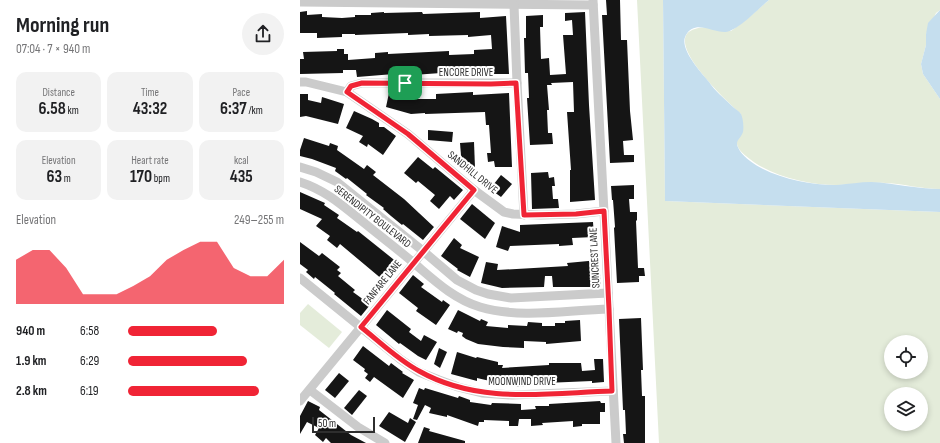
<!DOCTYPE html>
<meta charset="utf-8">
<style>
:root{--surface:#fff;--page:#f2f2f2;--text:#202124;--muted:#757577;--accent:#f02435}
body{margin:0;font-family:"Sofia Sans Condensed",sans-serif;background:var(--page);color:var(--text);height:100vh;display:flex;flex-direction:column;font-size:15px;white-space:nowrap}
*{box-sizing:border-box;margin:0}
p{font-size:13px;color:var(--muted)}
.icon{flex:none;width:22px;height:22px;fill:none;stroke:currentColor;stroke-width:2;stroke-linecap:round;stroke-linejoin:round}
.map{position:relative;flex:1;overflow:hidden}
.panel{display:flex;flex-direction:column;background:var(--surface);width:300px}
.panel>*{flex:none}
.tools{position:absolute;left:584px;top:335px;display:grid;gap:8px}
.tools a{display:grid;place-items:center;width:44px;height:44px;border-radius:50%;background:var(--surface);box-shadow:0 2px 6px #0003;font-size:20px}
.scale{position:absolute;left:12px;bottom:10px;width:63px;box-sizing:border-box;padding-left:4px;border:2px solid #2e2e2e;border-top:0;font-size:11px;line-height:14px;white-space:nowrap;color:#2e2e2e;-webkit-text-stroke:3px #fff;paint-order:stroke}
.pin{position:absolute;display:grid;place-items:center;width:34px;height:34px;color:#fff;margin:-17px;border-radius:8px;box-shadow:0 2px 6px #0006}
.round{display:grid;place-items:center;flex:none;width:42px;height:42px;border-radius:21px;background:var(--page)}
.headline{display:flex;align-items:center;justify-content:space-between;height:68px;padding:0 16px}
h1{font-size:22px;font-weight:700;line-height:30px}
.metrics{display:grid;grid-template-columns:repeat(3,1fr);gap:6px;height:68px;padding:4px 16px}
.metrics div{display:grid;align-content:center;border-radius:10px;background:var(--page);text-align:center}
.metrics b{font-size:17px;font-weight:700}
.metrics small{font-size:11px;font-weight:400}
.metrics p{font-size:11px}
.chart{height:112px;padding:8px 16px}
.chart p{display:flex;justify-content:space-between}
.chart svg{width:100%;height:72px;margin-top:4px;fill:var(--accent);opacity:.7}
ul{padding:0 16px;list-style:none;font-size:13px}
li{display:grid;grid-template-columns:64px 48px 1fr;align-items:center;height:30px}
li i{height:10px;border-radius:5px;background:var(--accent)}
main{display:flex;flex:1;min-height:0}
.map>svg:first-child{display:block}
.green{fill:#e4ecda;fill-rule:evenodd}
.water{fill:#c5deee}
.building{fill:#151515}
.lines{fill:none;stroke-linecap:round;stroke-linejoin:round}
.minor{stroke:#cbcbcb;stroke-width:9}
.route-casing{stroke:#fff;stroke-width:8}
.route{stroke:#f02435;stroke-width:5}
.labels{text-anchor:middle;stroke-width:4;stroke-linejoin:round;paint-order:stroke}
.street-label{font-size:11px;fill:#2e2e2e;stroke:#fff}
</style>
<main>
<section class="panel">
<div class="headline"><div><h1>Morning run</h1><p>07:04 · 7 × 940 m</p></div><a class="round"><svg class="icon" aria-label="share" viewBox="0 0 24 24"><path d="M12 15V3M7 8l5-5 5 5M5 13v7h14v-7"/></svg></a></div>
<div class="metrics">
<div><p>Distance</p><b>6.58<small> km</small></b></div>
<div><p>Time</p><b>43:32</b></div>
<div><p>Pace</p><b>6:37<small> /km</small></b></div>
</div>
<div class="metrics">
<div><p>Elevation</p><b>63<small> m</small></b></div>
<div><p>Heart rate</p><b>170<small> bpm</small></b></div>
<div><p>kcal</p><b>435</b></div>
</div>
<div class="chart"><p><span>Elevation</span>249–255 m</p>
<svg viewBox="0 0 160 44" preserveAspectRatio="none"><path d="M0 44V17L10 11L20 11L30 22L40 38L50 38L60 38L70 33L80 27L90 17L100 11L110 6L120 6L130 22L140 27L150 27L160 17V44z"/></svg>
</div>
<ul>
<li><b>940 m</b>6:58<i style="width:57%"></i></li>
<li><b>1.9 km</b>6:29<i style="width:76%"></i></li>
<li><b>2.8 km</b>6:19<i style="width:84%"></i></li>
</ul>
</section>
<div class="map">
<svg width="640" height="443" viewBox="0 0 640 443">
<rect width="100%" height="100%" fill="#fff"/>
<g class="green">
<path d="M337,0H363L365,201L640,212V443H359ZM591,342H621V372H591ZM591,394H621V424H591Z"/>
<path d="M469,0H640V10L636,13L626,34V45L621,64L623,74L640,99V189C622,189 604,184 586,183C569,182 553,185 537,185C507,185 469,176 446,156C441,152 434,145 438,138L441,114C430,104 359,39 395,29C406,25 420,30 431,31L447,19Z"/>
<path d="M8,304L42,332L29,348L0,325V313Z"/>
</g>
<g class="water">
<path d="M363,0H469C458,9 439,30 426,32C413,33 395,19 386,35C378,48 401,72 409,82C415,91 424,98 432,106C434,108 439,111 441,114C443,118 444,127 443,132C440,141 433,140 440,151C457,175 510,186 537,185C549,184 560,182 571,182C594,183 617,189 640,189V212L365,201Z"/>
<path d="M640,10V99L623,74L621,64L626,45V34L628,23Z"/>
</g>
<g class="building">
<path d="M306,0H320L321,40H327L330,111L333,140L323,141L324,155H334V162L310,163L302,15H307Z"/>
<path d="M7,11V15L22,14V17L42,18L55,17V15H71V13L84,12V13L122,12L123,14L180,12V18L206,16L209,74H194L193,70L181,71V74L155,75V72L113,75V74H94L57,77L56,70H43V73L0,74V59H4L3,52L37,51V49H44V54H48V60L75,58V53L88,52V54L149,51V55L174,54V50L192,49L191,35L168,37V35L129,36V34L108,35V33L55,35V34H42V37L17,38V33H0V12Z"/>
<path d="M285,12L289,105L295,200L270,202V170H271L267,112H274L273,82L251,83L252,85H247L249,110H247L248,133H252L253,144L230,145L227,98H229L228,73H225L224,38H226V16L243,15V27H240L241,59L249,58L250,75L266,74L263,35H273L272,20L265,21V13Z"/>
<path d="M173,92V95L209,93L212,167H195L194,161L188,162L187,153H191L189,125H186L185,112L125,114V113L111,114L86,107L89,93L112,99H136V94Z"/>
<path d="M0,94H8V100L21,103L22,97L44,104L38,124L6,116L0,117Z"/>
<path d="M54,111L72,119L79,123V127H84L96,136L83,155L68,144L67,147L59,142L63,136L46,128Z"/>
<path d="M128,130L153,132L152,142L128,140Z"/>
<path d="M4,138L29,146L30,143L38,146L37,150L64,169L67,165L76,172L73,175L104,199L134,227L123,240L103,224L102,225L91,216L83,209L84,208L66,195L67,194L47,178L46,179L35,171L36,168L12,159L0,156V150Z"/>
<path d="M174,142L175,168H162L160,143Z"/>
<path d="M118,157L133,169L135,167L163,190L154,200L150,196L139,209L130,201L135,195L118,181L116,183L104,173Z"/>
<path d="M248,172L249,178L254,177L255,186H252L253,199H258L259,208L232,209L231,173Z"/>
<path d="M201,175L212,184L201,197L190,189Z"/>
<path d="M334,185V199H329L330,212H337V220L336,221L338,268H344L345,276H339V282L317,283L314,228L315,227L313,200H312L311,186Z"/>
<path d="M0,192L25,203L24,205L39,215L37,218L57,232L58,231L98,263L83,280L40,244L37,248L27,240L30,236L16,226L22,219L0,209Z"/>
<path d="M172,204L195,223L185,239L160,219Z"/>
<path d="M293,222L294,237L272,238L273,245L259,246V244L210,246L208,251L196,247L202,226L220,232V225Z"/>
<path d="M154,238L162,245L160,248L179,257L170,277L157,270L158,269L141,256Z"/>
<path d="M0,242L19,256L22,253L40,267L37,270L41,273L38,276L55,290L53,292L64,300L68,295L74,300L61,316L34,294L35,293L15,277L14,279L6,272L8,270L0,264Z"/>
<path d="M299,260L301,287H253L252,276H245L244,287L202,288L181,283L186,262L198,264L197,270L268,266L267,263Z"/>
<path d="M113,275L124,284L121,287L142,302L143,300L150,305L136,325L116,311L118,308L99,293Z"/>
<path d="M87,310L111,329L109,332L121,341L124,335L137,342L126,360L118,356L100,343L99,344L76,325Z"/>
<path d="M158,310L180,321L181,319L188,322L186,326L208,328V325L227,326L228,322L242,323V326H255V323H265V321L280,320L281,341L246,344V342L224,341V348L203,347L178,344L166,339L162,336L163,333L158,331L157,333L148,329Z"/>
<path d="M341,318L343,370H341L342,396H345V443H324L323,434H326L325,410H323L319,319Z"/>
<path d="M63,346L89,366L91,363L103,372L102,373L114,380L103,398L74,377L70,382L65,378L68,374L64,371L65,369L53,360Z"/>
<path d="M139,348L147,352L140,368L134,364Z"/>
<path d="M157,352L176,358L177,357L198,362V365H203L202,368L249,365V363H281L282,371L295,370L294,359H303L304,382L292,383V381L245,383L227,384L228,386L214,387L213,378H201V382L196,381V384L190,383V381L177,378V381L151,374Z"/>
<path d="M39,373L49,381L35,398L25,390Z"/>
<path d="M119,388L124,390L125,388L158,398L159,396L170,400V402L191,405L192,403L221,404V410L236,409L235,406H249V404L300,401L301,403H305V412H300V424H282V426L273,427V421L242,423L243,425L231,426V419H219L218,426H209V421L184,420V422H179L178,426L147,415V417L129,413L131,408L125,405L117,420L113,419L118,405L113,403Z"/>
<path d="M59,390L67,396L52,415L44,408Z"/>
<path d="M8,401L20,407L19,410L51,435L66,443H31L26,438L23,442L15,435L19,428L7,422L0,434V416Z"/>
<path d="M89,412L108,423L110,418L116,422L105,442L79,426Z"/>
<path d="M124,427L130,429L129,431L165,441V443H118Z"/>
</g>
<g class="lines">
<g class="minor">
<path d="M293,0L316,443"/>
<path d="M0,2L293,5"/>
<path d="M214,5L217,83L224,215"/>
<path d="M0,82H6L47,92L51,86L62,83H217"/>
<path d="M47,92L108,134L174,190L204,212L213,214L241,215L276,214L304,211"/>
<path d="M0,167L16,172L37,182L123,251L157,280L176,290L188,294L211,298L308,293"/>
<path d="M0,182C28,191 45,208 68,226C84,239 100,251 115,264C135,281 154,299 180,307C221,319 267,310 309,309"/>
<path d="M0,278L100,359L119,372L139,380L158,387L182,393L212,395L313,391"/>
<path d="M10,390L58,427L85,443"/>
<path d="M0,401L174,190"/>
</g>
</g>
<g class="lines">
<g class="route-casing">
<path id="route" d="M62,83L191,84L216,83L224,215L276,214L304,211L309,309L312,391C247,393 179,405 119,371C98,360 80,342 61,327L174,190L108,134L47,92L51,86Z"/>
</g>
<use href="#route" class="route"/>
</g>
<g class="labels">
<g class="street-label">
<text x="166" y="76">ENCORE DRIVE</text>
<text transform="translate(173 172) rotate(39)" y="4">SANDHILL DRIVE</text>
<text transform="translate(73 216) rotate(38)" y="4">SERENDIPITY BOULEVARD</text>
<text transform="translate(294 258) rotate(-93)" y="4">SUNCREST LANE</text>
<text transform="translate(82 282) rotate(-51)" y="4">FANFARE LANE</text>
<text x="222" y="385">MOONWIND DRIVE</text>
</g>
</g>
</svg>
<div class="tools">
<a><svg class="icon" aria-label="locate" viewBox="0 0 24 24"><circle cx="12" cy="12" r="6"/><path d="M12 2v4M12 18v4M2 12h4M18 12h4"/></svg></a>
<a><svg class="icon" aria-label="layers" viewBox="0 0 24 24"><path d="M12 4l9 5-9 5-9-5zM3 14l9 5 9-5"/></svg></a>
</div>
<div class="scale">50 m</div>
<div class="pin" style="left:105px;top:83px;background:#1e9e55"><svg class="icon" aria-label="arrive" viewBox="0 0 24 24"><path d="M6 21V4h12l-3 4 3 4H6"/></svg></div>
</div>
</main>
